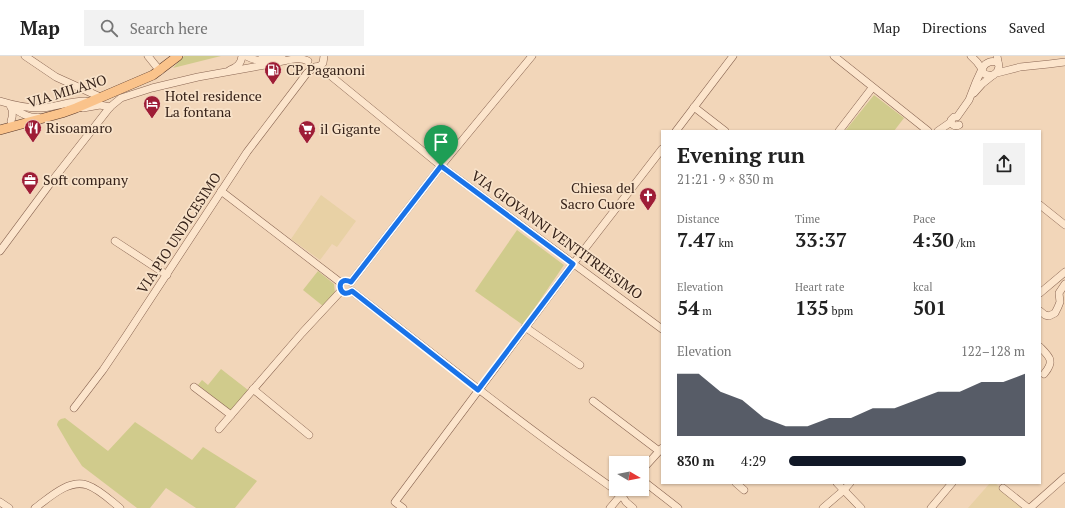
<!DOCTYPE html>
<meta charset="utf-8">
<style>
:root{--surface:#fff;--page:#f2f2f2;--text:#222;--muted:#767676;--line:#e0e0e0;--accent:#111827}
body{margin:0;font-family:"PT Serif",serif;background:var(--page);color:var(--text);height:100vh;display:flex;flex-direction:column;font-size:15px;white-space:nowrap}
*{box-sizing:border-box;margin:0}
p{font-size:13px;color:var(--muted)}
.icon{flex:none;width:22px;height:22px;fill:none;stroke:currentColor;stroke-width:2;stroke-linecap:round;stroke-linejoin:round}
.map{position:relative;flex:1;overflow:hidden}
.drawer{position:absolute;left:661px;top:74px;width:380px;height:354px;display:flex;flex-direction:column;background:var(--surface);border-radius:0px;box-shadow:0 1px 3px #0004}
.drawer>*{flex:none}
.needle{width:26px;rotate:100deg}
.buttons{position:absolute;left:609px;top:400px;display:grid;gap:8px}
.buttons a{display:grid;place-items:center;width:40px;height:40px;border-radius:0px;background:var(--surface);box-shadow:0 1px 3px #0004;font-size:20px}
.pin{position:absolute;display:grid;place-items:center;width:34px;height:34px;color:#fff;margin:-41px -17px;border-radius:50% 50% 50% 0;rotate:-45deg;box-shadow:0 0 4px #0007}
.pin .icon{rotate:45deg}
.round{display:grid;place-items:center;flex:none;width:42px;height:42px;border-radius:0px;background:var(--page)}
.summary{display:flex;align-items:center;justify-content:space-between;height:68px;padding:0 16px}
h1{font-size:22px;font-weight:600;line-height:30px}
.stats{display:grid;grid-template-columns:repeat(3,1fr);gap:6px;height:68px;padding:4px 16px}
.stats div{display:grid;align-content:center}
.stats b{font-size:20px;font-weight:600}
.stats small{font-size:11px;font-weight:400}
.stats p{font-size:11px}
.chart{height:112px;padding:8px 16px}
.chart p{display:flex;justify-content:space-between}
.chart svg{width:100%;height:72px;margin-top:4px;fill:var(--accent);opacity:.7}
ul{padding:0 16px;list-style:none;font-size:13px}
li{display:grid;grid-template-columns:64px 48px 1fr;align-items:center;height:30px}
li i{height:10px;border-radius:5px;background:var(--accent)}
header{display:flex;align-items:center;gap:24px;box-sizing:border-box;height:56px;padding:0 20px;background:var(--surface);border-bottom:1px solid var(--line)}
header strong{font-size:19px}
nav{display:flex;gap:22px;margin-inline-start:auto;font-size:14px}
.search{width:280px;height:36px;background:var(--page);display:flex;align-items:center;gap:10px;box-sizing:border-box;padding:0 14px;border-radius:0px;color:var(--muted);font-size:15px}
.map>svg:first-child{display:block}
.farmland{fill:#e8d1a5}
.green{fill:#d0cb8c}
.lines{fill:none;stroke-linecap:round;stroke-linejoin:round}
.minor-casing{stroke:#896552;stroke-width:8}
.major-casing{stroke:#563528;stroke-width:10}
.minor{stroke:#fce5cc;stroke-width:7}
.major{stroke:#fac38b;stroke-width:9}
.route-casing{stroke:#fff;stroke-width:8}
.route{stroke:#1a73e8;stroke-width:5}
.labels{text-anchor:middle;stroke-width:3.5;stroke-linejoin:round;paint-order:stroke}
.poi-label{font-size:14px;fill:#362219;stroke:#f8e2c9;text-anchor:start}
.street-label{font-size:14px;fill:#362219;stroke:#f8e2c9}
</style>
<header>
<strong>Map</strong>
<div class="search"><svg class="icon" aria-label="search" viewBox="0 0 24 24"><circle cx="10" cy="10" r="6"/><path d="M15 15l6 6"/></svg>Search here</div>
<nav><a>Map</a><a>Directions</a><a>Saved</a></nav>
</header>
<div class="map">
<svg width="1065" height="452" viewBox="0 0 1065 452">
<rect width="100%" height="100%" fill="#f2d6b9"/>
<g class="farmland">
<path d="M321,139L356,165L337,191L332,188L320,204L291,183Z"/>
<path d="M990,427H995L1024,452H968Z"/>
</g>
<g class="green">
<path d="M184,0H221L173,12Z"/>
<path d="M874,39L904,62L894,75H845Z"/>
<path d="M517,174L564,209L523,269L475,235Z"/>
<path d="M318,215L334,228L335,237L323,250L303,234Z"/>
<path d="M221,313L248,334L231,355L198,329L202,324L208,329Z"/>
<path d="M65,362L108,395L135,366L192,404L203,391L257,425L235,452H196L166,432L150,452H137L82,410L71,393L57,369C58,364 60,363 65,362Z"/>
</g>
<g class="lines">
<g class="minor-casing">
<g id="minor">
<path d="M25,0L56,21L98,40"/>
<path d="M148,0L160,15"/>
<path d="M246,0C256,5 266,7 277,6C287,5 298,0 308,5"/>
<path d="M262,0L271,2L282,0"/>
<path d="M834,0L928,75"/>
<path d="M316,11L320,10L323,7L324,0"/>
<path d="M318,11L326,16L441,110L662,273"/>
<path d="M230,14C237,11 241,8 242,0"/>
<path d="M997,17L1020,11L1049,8L1065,6"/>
<path d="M993,19C973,21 985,0 998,7"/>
<path d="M974,37L982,28L997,16L999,11L997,0"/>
<path d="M0,45C13,49 27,52 41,52C56,51 70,45 85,45"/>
<path d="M10,49C13,54 13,60 11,65"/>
<path d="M11,51C19,55 28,63 38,61"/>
<path d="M694,51L725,75"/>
<path d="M83,52L100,49L110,51"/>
<path d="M959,69C955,71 951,69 951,64L954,61H957L969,44L976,26L982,13L977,6L971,0"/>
<path d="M676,75L733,0"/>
<path d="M839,75L872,32"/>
<path d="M938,75L951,66"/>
<path d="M221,135L341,227"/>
<path d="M1040,149L1065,169"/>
<path d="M115,185L167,219"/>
<path d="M0,195L52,125L110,51L121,42L152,32L198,21L265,9L276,6"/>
<path d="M351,226L441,110L532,0"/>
<path d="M352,235C441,304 529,374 621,438L626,446L633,452"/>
<path d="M1040,237L1065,216"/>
<path d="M1040,255L1045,259L1049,260L1055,257L1058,251L1060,246L1059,237L1065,228"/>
<path d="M525,271L580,309"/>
<path d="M1040,291C1050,301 1055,305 1044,318"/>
<path d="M194,331L231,359"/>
<path d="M253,333L309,379"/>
<path d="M593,345L659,395"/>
<path d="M74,352L103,314L126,280L247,96L298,29L307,17L315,11"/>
<path d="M219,373L302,277L341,235"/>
<path d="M642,414L662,392"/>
<path d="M642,424L678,452"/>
<path d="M736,427L744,434"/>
<path d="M837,427L861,452"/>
<path d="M1003,432L1028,452"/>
<path d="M0,446L9,452"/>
<path d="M35,452C49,442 68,423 87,429C99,433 110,444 120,452"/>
<path d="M403,452L395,446L573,208L662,93"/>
<path d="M610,452L626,433"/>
<path d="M823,452L844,434L850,427"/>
<path d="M931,452L952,427"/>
<path d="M1030,452L1065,421"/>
</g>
</g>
<g class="major-casing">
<path id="major" d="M0,74L62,57L76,52L153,19L178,0"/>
</g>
<use href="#minor" class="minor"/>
<use href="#major" class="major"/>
</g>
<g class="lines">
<g class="route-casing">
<path id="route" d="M441,110L573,208L478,334L352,235C338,245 335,218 351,226Z"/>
</g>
<use href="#route" class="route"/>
</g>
<defs>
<g id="fuel-pin" transform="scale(0.9)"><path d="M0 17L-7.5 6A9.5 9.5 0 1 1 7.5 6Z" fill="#9e1d36" stroke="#f8e2c9"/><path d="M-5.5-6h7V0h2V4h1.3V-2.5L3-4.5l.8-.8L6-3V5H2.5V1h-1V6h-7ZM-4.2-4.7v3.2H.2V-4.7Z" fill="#fff"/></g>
<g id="hotel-pin" transform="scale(0.9)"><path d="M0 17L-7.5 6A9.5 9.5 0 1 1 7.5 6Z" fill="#9e1d36" stroke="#f8e2c9"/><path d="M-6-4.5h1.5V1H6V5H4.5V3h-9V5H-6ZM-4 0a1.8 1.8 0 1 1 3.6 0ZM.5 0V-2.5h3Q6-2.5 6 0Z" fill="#fff"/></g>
<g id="restaurant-pin" transform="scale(0.9)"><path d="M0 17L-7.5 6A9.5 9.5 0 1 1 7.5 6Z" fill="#9e1d36" stroke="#f8e2c9"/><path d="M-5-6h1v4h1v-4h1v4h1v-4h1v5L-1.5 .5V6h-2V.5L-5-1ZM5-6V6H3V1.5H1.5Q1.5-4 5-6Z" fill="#fff"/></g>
<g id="supermarket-pin" transform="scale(0.9)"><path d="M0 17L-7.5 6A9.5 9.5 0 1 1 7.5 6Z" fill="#9e1d36" stroke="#f8e2c9"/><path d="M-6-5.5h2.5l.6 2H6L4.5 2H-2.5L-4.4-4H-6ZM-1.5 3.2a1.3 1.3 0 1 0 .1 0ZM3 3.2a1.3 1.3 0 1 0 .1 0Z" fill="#fff"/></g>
<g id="office-pin" transform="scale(0.9)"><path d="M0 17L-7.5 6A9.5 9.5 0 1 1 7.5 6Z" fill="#9e1d36" stroke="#f8e2c9"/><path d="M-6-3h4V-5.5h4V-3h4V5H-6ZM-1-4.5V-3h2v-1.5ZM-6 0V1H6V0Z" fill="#fff"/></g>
<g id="church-pin" transform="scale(0.9)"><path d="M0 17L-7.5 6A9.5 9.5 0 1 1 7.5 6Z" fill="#9e1d36" stroke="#f8e2c9"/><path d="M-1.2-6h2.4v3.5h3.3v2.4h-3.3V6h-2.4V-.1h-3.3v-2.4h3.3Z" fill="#fff"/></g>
</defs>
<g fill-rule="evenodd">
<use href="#fuel-pin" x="273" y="14"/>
<use href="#hotel-pin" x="152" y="48"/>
<use href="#restaurant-pin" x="33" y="72"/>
<use href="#supermarket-pin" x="307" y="73"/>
<use href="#office-pin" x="30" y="124"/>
<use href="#church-pin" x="648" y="140"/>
</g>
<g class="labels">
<g class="poi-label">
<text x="286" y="19">CP Paganoni</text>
<text x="165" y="45">Hotel residence<tspan x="165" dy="16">La fontana</tspan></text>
<text x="46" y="77">Risoamaro</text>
<text x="320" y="78">il Gigante</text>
<text x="43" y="129">Soft company</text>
<text x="635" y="137" text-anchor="end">Chiesa del<tspan x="635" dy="16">Sacro Cuore</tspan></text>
</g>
<g class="street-label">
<text transform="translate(67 35) rotate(-17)" y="5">VIA MILANO</text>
<text transform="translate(179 177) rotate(-57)" y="5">VIA PIO UNDICESIMO</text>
<text transform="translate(557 179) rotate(36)" y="5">VIA GIOVANNI VENTITREESIMO</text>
</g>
</g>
</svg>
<div class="buttons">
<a><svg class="needle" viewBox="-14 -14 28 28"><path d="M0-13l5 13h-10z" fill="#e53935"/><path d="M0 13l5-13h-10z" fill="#767676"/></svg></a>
</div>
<div class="pin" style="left:441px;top:110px;background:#1e9e55"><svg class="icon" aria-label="arrive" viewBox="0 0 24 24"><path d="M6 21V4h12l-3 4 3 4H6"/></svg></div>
<section class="drawer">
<div class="summary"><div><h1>Evening run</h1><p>21:21 · 9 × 830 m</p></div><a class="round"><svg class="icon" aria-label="share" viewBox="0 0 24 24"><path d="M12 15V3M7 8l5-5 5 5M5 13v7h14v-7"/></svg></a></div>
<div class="stats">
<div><p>Distance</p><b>7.47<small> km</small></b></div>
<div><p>Time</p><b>33:37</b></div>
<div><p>Pace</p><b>4:30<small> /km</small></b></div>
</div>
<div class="stats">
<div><p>Elevation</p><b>54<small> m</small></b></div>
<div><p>Heart rate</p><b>135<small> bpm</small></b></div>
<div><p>kcal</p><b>501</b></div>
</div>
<div class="chart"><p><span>Elevation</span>122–128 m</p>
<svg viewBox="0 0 160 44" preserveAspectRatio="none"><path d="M0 44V6L10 6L20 17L30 22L40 33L50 38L60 38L70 33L80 33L90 27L100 27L110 22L120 17L130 17L140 11L150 11L160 6V44z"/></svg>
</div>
<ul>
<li><b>830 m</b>4:29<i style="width:75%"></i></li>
</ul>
</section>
</div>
